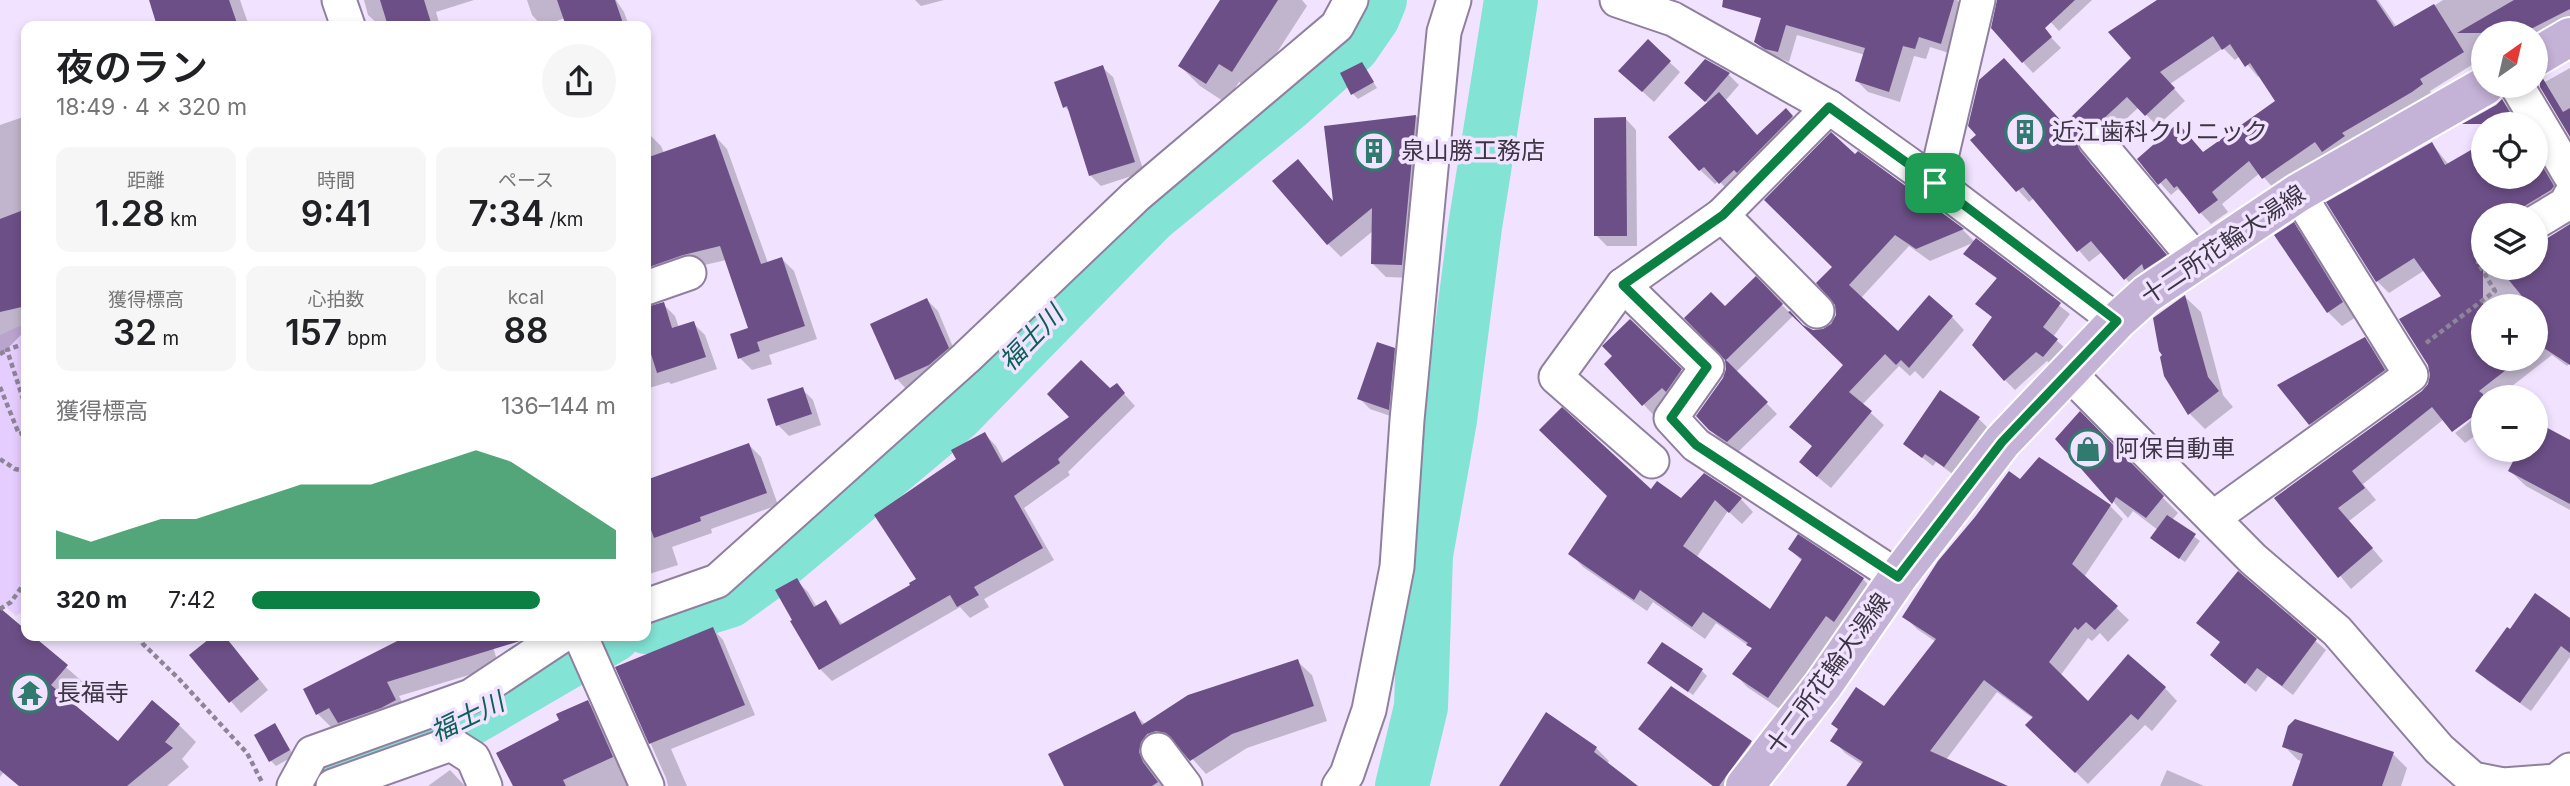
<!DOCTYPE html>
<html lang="ja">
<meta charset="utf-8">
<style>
:root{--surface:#fff;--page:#f6f6f6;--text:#202124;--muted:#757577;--accent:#0b8043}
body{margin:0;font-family:Inter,"Noto Sans JP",sans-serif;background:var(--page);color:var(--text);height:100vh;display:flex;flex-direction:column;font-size:26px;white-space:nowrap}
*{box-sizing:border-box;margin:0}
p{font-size:23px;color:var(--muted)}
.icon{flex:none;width:38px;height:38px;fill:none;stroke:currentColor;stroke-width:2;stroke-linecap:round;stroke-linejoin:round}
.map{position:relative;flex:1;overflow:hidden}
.side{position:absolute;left:21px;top:21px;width:630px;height:620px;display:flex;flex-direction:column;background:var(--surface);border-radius:14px;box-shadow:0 4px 10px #0003}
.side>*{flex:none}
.needle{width:46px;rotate:34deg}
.controls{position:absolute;left:2471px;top:21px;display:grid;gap:14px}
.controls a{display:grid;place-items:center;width:77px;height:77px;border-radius:50%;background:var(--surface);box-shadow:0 4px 10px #0003;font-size:35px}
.pin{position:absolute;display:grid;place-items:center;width:60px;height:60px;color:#fff;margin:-30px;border-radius:14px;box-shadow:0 4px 10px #0006}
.round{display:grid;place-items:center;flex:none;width:74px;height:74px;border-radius:37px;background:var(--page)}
.headline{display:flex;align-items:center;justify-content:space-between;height:119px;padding:0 35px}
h1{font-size:38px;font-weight:600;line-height:52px}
.stats{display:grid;grid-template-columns:repeat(3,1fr);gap:10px;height:119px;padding:7px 35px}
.stats div{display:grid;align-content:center;border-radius:14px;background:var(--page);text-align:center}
.stats b{font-size:35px;font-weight:600}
.stats small{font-size:19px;font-weight:400}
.stats p{font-size:19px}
.chart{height:196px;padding:14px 35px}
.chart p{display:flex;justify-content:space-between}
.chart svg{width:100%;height:126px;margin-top:7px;fill:var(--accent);opacity:.7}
ul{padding:0 35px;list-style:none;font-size:23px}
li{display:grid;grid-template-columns:112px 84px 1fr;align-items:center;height:52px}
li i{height:18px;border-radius:9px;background:var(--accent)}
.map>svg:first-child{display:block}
.green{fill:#e6cdff}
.shadow{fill:#0003;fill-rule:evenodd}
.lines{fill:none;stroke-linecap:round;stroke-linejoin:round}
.river{stroke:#83e3d5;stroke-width:54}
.building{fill:#6c4f87}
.minor-casing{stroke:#8f809f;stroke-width:37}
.major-casing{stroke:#fff;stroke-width:42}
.path{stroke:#8e8498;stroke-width:4.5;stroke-dasharray:5 3.5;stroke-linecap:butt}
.minor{stroke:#fff;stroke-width:33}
.major{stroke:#c5b2d7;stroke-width:38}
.route-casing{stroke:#fff;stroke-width:14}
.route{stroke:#0b8043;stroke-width:9}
.labels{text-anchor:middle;stroke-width:7;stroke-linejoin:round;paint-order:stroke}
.poi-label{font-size:24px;fill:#3c3543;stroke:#f1e3ff;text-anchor:start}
.street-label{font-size:24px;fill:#3c3543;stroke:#f1e3ff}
.water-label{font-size:26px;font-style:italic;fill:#0d6057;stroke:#f1e3ff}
</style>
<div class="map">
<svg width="2570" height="786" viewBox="0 0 2570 786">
<rect width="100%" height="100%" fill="#f1e3ff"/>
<path class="green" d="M26,323V609L16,616L5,606L0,611V335Z"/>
<g class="shadow">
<path d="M151,0H240L249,26H159Z"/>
<path d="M364,0H474L436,12L440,26H380L368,15Z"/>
<path d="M527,0H616L624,12L629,26H568L565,18L542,26L532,15Z"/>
<path d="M915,0H944L921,6Z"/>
<path d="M1222,0H1302L1307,6L1252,91L1239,82L1226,103L1200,86L1180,66Z"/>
<path d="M1752,0H1957L1965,8L1952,54L1930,47L1926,59L1914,56L1900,102L1868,92L1857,81L1865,55L1797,35L1789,62L1767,53L1756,42L1765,3Z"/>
<path d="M2030,0H2092L2059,31Z"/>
<path d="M2160,0H2378L2398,29L2443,0H2570V25L2536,43V33H2483V58L2430,91L2433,96L2335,162L2326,154L2275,190L2260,173L2222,204L2228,212L2211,224L2178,189L2171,195L2139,159L2204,153L2277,102L2260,75L2258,77L2240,56L2235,60L2223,48L2170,84L2185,101L2157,126L2139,107L2113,131H2103L2088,145L2087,156L2091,165L2176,267L2136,290L2102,252L2089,262L2034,198L2029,202L1973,140L2064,126L2133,58Z"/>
<path d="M2044,30L2061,48L2033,73L2023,62Z"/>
<path d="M1648,42L1680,72L1654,102L1631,81Z"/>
<path d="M1705,61L1729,75L1739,85L1725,101L1757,136L1786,110L1800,125L1735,197L1719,181L1715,184L1700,170L1708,103L1697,93Z"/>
<path d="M1362,64L1377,88L1358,99L1353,94Z"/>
<path d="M1102,67L1113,77L1144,172L1101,186L1090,175L1072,114L1065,107Z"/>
<path d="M2570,68V134L2538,80L2542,79L2545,82Z"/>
<path d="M2502,101L2514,113L2521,124H2483V127L2477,118Z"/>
<path d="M26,116V330L0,356V125Z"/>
<path d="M1416,116L1429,130L1415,278L1386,277L1372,263L1373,231L1341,257L1328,244L1298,162L1335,204Z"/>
<path d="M1626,119L1636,130L1637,246H1607L1596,235Z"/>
<path d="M648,133L661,146L664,153L715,136L727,149L768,263L782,259L794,271L817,339L769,355L772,364L752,370L740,358L751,329L726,260L696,267L646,287V134Z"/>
<path d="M2432,144L2449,165L2483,145V177H2536V149L2565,199L2536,215H2483V268H2536V243L2547,240L2570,226V363L2567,366L2552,355L2498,397H2483V406L2452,430L2444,419L2363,484L2376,500L2349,521L2383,561L2351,589L2276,498L2423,392L2430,385L2444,296L2425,270L2389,293L2377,281ZM2483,306H2536V359H2483Z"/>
<path d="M1858,154L1963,230L1975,242L1930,261L1909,246L1861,298L1898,333L1952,317L1964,330L1923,379L1915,371L1910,376L1899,366L1862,405L1884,425L1831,488L1814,474L1813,447L1792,427L1845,365L1812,331H1823L1832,325L1837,316L1834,267L1855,157Z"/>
<path d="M2293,225L2308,239L2356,317L2342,326L2328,312Z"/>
<path d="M1976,241L2070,314L2053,337L2067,350L2054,366L2047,361L2015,390L2005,380L1993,318L1978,304L1997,279L1965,254Z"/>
<path d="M1756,279L1793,316L1736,372L1777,414L1738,452L1721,441L1698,416L1724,379L1728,369L1727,359L1687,318L1725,309Z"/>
<path d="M2185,297L2201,312L2223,395L2233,407L2205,429L2190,414L2164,355Z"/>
<path d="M927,300L938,311L958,359L907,390L897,379L872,324Z"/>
<path d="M663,304L675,316L679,328L693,323L705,335L717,369L671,384L669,382L646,389V308Z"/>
<path d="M1630,321L1696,386L1659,421L1606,364L1614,357Z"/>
<path d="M2365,339L2380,355L2400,386L2326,440L2310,424Z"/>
<path d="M1394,350L1404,361L1399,419L1370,409L1359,398Z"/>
<path d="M1117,386L1135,406L1068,472L1070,475L1024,508L1054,560L984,599L989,607L970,618L960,607L832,681L820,669L792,622L796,580L808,592L817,607L825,602L843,625L912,585L918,580L958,460L985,434L996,446L1005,463Z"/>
<path d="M802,389L813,400L821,425L789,436L778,425Z"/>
<path d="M2483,411V430L2465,443L2455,433Z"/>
<path d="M2080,414L2178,513L2172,520L2200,541L2185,562L2157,543L2158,530L2133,511L2128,518L2057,439Z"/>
<path d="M1978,418L1988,428L1954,475L1936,462L1933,466L1905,444Z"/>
<path d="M2536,424L2570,442V510L2526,486L2510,471L2516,459L2507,450H2536Z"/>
<path d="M749,445L761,457L778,505L711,529L712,533L672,547L678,565L646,575V482Z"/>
<path d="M1704,475L1741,499L1753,512L1742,524L1728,511L1696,558L1770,611L1803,562L1790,549L1863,579L1875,592L1848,633L1839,627L1781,710L1747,687L1735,674L1753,649L1716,623L1705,639L1653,602L1647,611L1583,567L1571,554L1651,491L1681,500Z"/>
<path d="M2021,481L2110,506L2123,519L2084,577L2129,620L2108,642L2100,633L2092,641L2088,638L2060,676L2088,703L2165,688L2177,701L2152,731L2145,725L2088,784L2028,725L2034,719L1997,692L1945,761L1944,786H1848L1863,765L1845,753L1833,740L1884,708L1936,642L1917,629L1904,616Z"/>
<path d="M2238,574L2326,650L2293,695L2268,676L2256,692L2212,655L2222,643Z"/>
<path d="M5,614L84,683L68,702L118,743L179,725L196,742L182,759L189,767L167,786H19L3,773L0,777V620Z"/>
<path d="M2570,621V657L2531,711L2488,681L2478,671Z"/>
<path d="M713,629L723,640L755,715L671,749L687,786H668L666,778L617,668Z"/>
<path d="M405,635H489L499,666L399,696L409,715L353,737L340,724L332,728L318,714L406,639Z"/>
<path d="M230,643L268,690L241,713L192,656Z"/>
<path d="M1297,661L1312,675L1327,721L1247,748L1206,774L1181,746L1170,745L1152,767L1163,786H1066L1134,713L1146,725Z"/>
<path d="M1654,668L1702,671L1707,676L1693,695Z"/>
<path d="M587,702L598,712L630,786H515L561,721Z"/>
<path d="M1546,715L1596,748L1609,761L1607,764L1635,786H1505Z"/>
<path d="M275,725L294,756L276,766L271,761Z"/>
<path d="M1640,729L1750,742L1760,752L1736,786H1713Z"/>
<path d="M2284,746L2393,754L2407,768L2401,786H2405H2319L2318,767L2298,760Z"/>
<path d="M450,770L465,786H428Z"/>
<path d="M2167,770L2204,786H2160Z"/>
</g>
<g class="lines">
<g class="river">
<path d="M646,627L729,601L765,575L956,415L1151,216L1287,105L1353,46L1373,17L1380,0"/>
<path d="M313,785L470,719L614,635"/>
<path d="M1402,786L1421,707L1426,555L1450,420L1475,227L1511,0"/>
</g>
</g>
<g class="building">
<path d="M149,0H229L238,26H157Z"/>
<path d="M380,0H424L432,26H388Z"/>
<path d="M557,0H615L624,26H566Z"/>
<path d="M1220,0H1278L1232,72L1219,64L1206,84L1178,66Z"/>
<path d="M1723,0H1954L1941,44L1919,37L1915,49L1903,46L1889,92L1855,81L1865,48L1786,25L1778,52L1765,49L1754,42L1761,18L1722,7Z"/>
<path d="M1997,0H2075L2045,28L2052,37L2022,63L1991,28Z"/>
<path d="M2157,0H2376L2394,27L2434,4L2464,52L2420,79L2423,84L2412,92L2342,133L2345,136L2322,152L2315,142L2262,179L2249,161L2212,192L2218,200L2199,214L2177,186L2174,188L2166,178L2158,185L2137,159L2178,123L2203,152L2275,101L2250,63L2245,67L2230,44L2222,50L2213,36L2160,72L2175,88L2145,116L2127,97L2101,121L2091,120L2083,124L2077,132L2076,142L2080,151L2167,255L2144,270L2142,264L2124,280L2091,241L2077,252L2023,187L2016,192L1970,140L1976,135L1968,126L1979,80L2004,58L2064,124L2131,58L2108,32Z"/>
<path d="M2514,0H2570V9L2523,33H2457Z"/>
<path d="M1648,39L1671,61L1642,92L1618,71Z"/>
<path d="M1705,59L1730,73L1705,102L1684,83Z"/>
<path d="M1362,62L1374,82L1351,95L1340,73Z"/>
<path d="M1103,65L1135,162L1089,176L1067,106L1063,108L1054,82Z"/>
<path d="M2542,77L2563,112L2570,108V137L2540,87V78Z"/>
<path d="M1719,92L1757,135L1786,108L1793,116L1737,173L1734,170L1719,184L1704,167L1699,171L1668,137Z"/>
<path d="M2502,99L2517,124H2462L2496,105Z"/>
<path d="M1416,115L1402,265L1371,264L1372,208L1327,245L1272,181L1298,159L1333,201L1324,126Z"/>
<path d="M1626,117L1627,236H1594V118Z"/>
<path d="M1831,132L1855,154L1858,151L1964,229L1916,249L1895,235L1849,285L1898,331L1929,295L1953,316L1909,368L1901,360L1896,365L1885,354L1849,392L1872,411L1817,477L1799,462L1812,446L1789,427L1843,365L1788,312L1790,311L1803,325L1813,330L1823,329L1831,324L1836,315L1835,305L1816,283L1832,267L1764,200Z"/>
<path d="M715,134L761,264L782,257L805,326L757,342L760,351L738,359L730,334L748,328L720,246L683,255L646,268V158Z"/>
<path d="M2432,142L2445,165L2483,143V177H2536V155L2554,186L2551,190L2526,205L2518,215H2483V359H2520L2479,391L2483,394V409L2452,432L2432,407L2352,471L2365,488L2338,508L2373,548L2338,578L2274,498L2422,391L2428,384L2430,375L2428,365L2399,319L2441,296L2414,258L2376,282L2326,202Z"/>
<path d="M26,209V306L0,312V219Z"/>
<path d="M2294,222L2343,302L2327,313L2274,235Z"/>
<path d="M2570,224V365L2536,343V306H2530L2499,268H2536V241L2546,239Z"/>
<path d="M1976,238L2061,303L2043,327L2058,339L2043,357L2036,352L2004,381L1972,345L1992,317L1975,304L1997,278L1963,254Z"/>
<path d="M1756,276L1783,304L1726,360L1768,402L1727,442L1709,430L1696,416L1723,378L1726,369L1725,360L1684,318L1711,292L1725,306Z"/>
<path d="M2185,295L2208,377L2219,391L2188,415L2164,376L2160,357L2162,355L2159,351L2153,318Z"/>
<path d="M927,298L949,348L929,365L895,380L870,324Z"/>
<path d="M664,302L672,328L694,321L706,357L657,373L646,338V307Z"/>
<path d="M1630,319L1682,369L1666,392L1662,388L1642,406L1604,364L1612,356L1602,346Z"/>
<path d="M2365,337L2385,370L2309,425L2277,385Z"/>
<path d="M1377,342L1395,348L1389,410L1357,399Z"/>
<path d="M1081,360L1110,388L1117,383L1125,393L1058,459L1060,463L1014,496L1043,548L974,587L979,595L957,607L950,595L819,670L790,621L792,620L775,590L797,578L814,607L826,600L840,625L910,585L909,583L916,579L874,515L956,459L951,450L985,432L1002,463L1069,417L1047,394Z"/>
<path d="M803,387L812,414L776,426L767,399Z"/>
<path d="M1940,390L1980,417L1944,467L1925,454L1922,458L1903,444Z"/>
<path d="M1562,407L1651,489L1657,481L1681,498L1704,473L1742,498L1729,513L1715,500L1683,546L1770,609L1802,559L1788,549L1798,534L1864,578L1834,622L1826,616L1768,698L1732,674L1752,648L1746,645L1748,643L1703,612L1692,627L1640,590L1634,600L1568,554L1607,496L1539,430Z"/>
<path d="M2080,411L2164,496L2146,518L2116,497L2112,504L2055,439Z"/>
<path d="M2536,422L2570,440V504L2508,471L2519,450H2536Z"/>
<path d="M749,443L767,493L700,517L701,521L654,538L646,516V480Z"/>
<path d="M2039,457L2111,505L2072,564L2118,606L2095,630L2086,622L2078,630L2075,627L2049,662L2088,701L2128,654L2166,687L2138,720L2131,714L2075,773L2025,725L2033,717L1984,680L1930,751L2008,786H1846L1863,762L1830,741L1838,729L1831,724L1856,687L1884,706L1936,639L1902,617L1938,561L1975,517L2009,471L2020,479Z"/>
<path d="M2167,515L2196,534L2179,559L2150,538Z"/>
<path d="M2238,571L2317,639L2282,686L2257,668L2245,684L2210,655L2220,642L2196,623Z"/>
<path d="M2535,593L2570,618V653L2561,646L2520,703L2475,671L2507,627L2510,629Z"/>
<path d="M0,608L26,630V635H32L68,665L51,685L118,741L152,700L180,724L165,742L173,748L127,786H19L0,770Z"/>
<path d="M713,627L745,705L649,744L615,667Z"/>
<path d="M214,635H224L259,679L229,703L189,655Z"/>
<path d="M409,635H519L520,641L387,682L396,700L381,708L338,723L329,708L316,715L303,689Z"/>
<path d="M1662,642L1703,669L1688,692L1647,663Z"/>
<path d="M1298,659L1314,706L1232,734L1190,761L1166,733L1156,731L1147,734L1141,742L1139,752L1143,762L1158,782L1152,786H1064L1048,754L1135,711L1142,725L1188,695Z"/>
<path d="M1671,686L1752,741L1719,786H1713L1638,729Z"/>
<path d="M588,700L613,757L563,780L566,786H513L496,753L559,720L556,714Z"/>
<path d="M1546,712L1597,747L1594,752L1638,786H1499Z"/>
<path d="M2295,719L2394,752L2382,786H2292L2303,754L2282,747L2288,726Z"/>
<path d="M275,723L290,750L269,762L254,735Z"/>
</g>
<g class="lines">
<g class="minor-casing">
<g id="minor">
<path d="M339,0L348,26"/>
<path d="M1617,0L1673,19L1829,107L1935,183L2117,321"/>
<path d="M2517,86L2570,175"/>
<path d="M2095,139L2197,261"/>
<path d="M1935,183L1978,0"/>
<path d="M1722,215L1817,311"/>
<path d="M2536,222L2566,204L2570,196"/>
<path d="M1623,285L1707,367L1671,418L1696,445L1898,577"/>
<path d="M646,288L689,273"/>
<path d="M2068,372L2253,559L2337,631L2439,749L2473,779L2503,785L2556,781L2570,770"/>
<path d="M1652,461L1556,377L1623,285L1722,215L1829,107"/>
<path d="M2213,518L2411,375L2298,193"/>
<path d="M646,606L717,581L966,358L1136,196L1337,26L1351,0"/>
<path d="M580,635L647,786"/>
<path d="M1158,750L1185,786"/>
<path d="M294,786L312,753L471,696L563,635"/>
<path d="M333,786L451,744L473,758L485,786"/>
<path d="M1339,786L1347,774L1369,710L1397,567L1407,420L1444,32L1454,0"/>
</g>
</g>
<g class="major-casing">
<g id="major">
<path d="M2536,57L2570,37"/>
<path d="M1745,786L1824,684L1898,577L2002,442L2117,321L2147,294L2298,193L2485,86"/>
</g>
</g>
<g class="path">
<path d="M26,343L7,350L26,408"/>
<path d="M2426,343L2495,291L2478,263L2483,259"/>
<path d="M0,354L7,350"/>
<path d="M0,387L19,434L26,432"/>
<path d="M0,459L15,469L26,471"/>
<path d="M0,609L11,602L26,581"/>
<path d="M139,635L143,644L179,679L247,753L263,784"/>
</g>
<use href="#minor" class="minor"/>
<use href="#major" class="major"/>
</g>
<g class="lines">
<g class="route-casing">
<path id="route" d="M1829,107L1935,183L2117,321L2002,442L1898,577L1696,445L1671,418L1707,367L1623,285L1723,215Z"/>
</g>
<use href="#route" class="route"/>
</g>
<defs>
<g id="building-ring" transform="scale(2.0125)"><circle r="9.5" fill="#f1e3ff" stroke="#327970" stroke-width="1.5"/><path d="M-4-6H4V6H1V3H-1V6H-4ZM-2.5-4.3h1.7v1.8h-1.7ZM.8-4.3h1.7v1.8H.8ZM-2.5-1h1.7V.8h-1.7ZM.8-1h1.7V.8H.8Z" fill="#327970"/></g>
<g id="shop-ring" transform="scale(2.0125)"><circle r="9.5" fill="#f1e3ff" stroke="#327970" stroke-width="1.5"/><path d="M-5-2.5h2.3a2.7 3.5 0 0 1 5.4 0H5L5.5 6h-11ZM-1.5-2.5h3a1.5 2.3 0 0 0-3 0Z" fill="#327970"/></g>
<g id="temple-ring" transform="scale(2.0125)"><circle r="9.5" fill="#f1e3ff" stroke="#327970" stroke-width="1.5"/><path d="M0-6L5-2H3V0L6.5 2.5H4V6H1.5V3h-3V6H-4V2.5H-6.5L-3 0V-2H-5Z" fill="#327970"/></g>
</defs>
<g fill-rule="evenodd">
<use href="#building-ring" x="2025" y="132"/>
<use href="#building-ring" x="1374" y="151"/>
<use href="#shop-ring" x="2088" y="449"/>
<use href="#temple-ring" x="30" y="693"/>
</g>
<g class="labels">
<g class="poi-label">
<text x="2052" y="140">近江歯科クリニック</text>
<text x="1401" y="159">泉山勝工務店</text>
<text x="2115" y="457">阿保自動車</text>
<text x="57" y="701">長福寺</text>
</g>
<g class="street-label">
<text transform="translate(2223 245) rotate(-34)" y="8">十二所花輪大湯線</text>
<text transform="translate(1828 674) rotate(-54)" y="8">十二所花輪大湯線</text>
</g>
<g class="water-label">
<text transform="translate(1031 338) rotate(-46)" y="9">福士川</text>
<text transform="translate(467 717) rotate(-26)" y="9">福士川</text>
</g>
</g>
</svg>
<div class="controls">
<a><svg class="needle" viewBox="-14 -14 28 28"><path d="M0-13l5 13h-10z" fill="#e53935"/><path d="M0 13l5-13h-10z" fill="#757577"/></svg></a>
<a><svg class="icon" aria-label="locate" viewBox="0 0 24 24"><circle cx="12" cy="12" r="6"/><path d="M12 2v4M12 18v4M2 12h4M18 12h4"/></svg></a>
<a><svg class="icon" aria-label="layers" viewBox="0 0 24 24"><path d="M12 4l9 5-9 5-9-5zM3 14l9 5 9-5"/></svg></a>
<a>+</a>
<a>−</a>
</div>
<div class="pin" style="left:1935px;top:183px;background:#1e9e55"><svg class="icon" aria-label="arrive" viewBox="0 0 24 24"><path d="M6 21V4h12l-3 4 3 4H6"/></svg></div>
<section class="side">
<div class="headline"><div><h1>夜のラン</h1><p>18:49 · 4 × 320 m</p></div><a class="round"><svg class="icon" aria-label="share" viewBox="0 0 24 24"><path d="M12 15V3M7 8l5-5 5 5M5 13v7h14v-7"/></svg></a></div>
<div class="stats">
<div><p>距離</p><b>1.28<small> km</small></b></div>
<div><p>時間</p><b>9:41</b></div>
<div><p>ペース</p><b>7:34<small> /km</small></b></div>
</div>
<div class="stats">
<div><p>獲得標高</p><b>32<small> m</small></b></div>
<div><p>心拍数</p><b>157<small> bpm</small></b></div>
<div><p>kcal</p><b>88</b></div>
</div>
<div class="chart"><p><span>獲得標高</span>136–144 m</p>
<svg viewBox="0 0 160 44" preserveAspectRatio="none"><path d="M0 44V34L10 38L20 34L30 30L40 30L50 26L60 22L70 18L80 18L90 18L100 14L110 10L120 6L130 10L140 18L150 26L160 34V44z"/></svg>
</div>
<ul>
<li><b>320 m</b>7:42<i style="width:79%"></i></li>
</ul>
</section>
</div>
